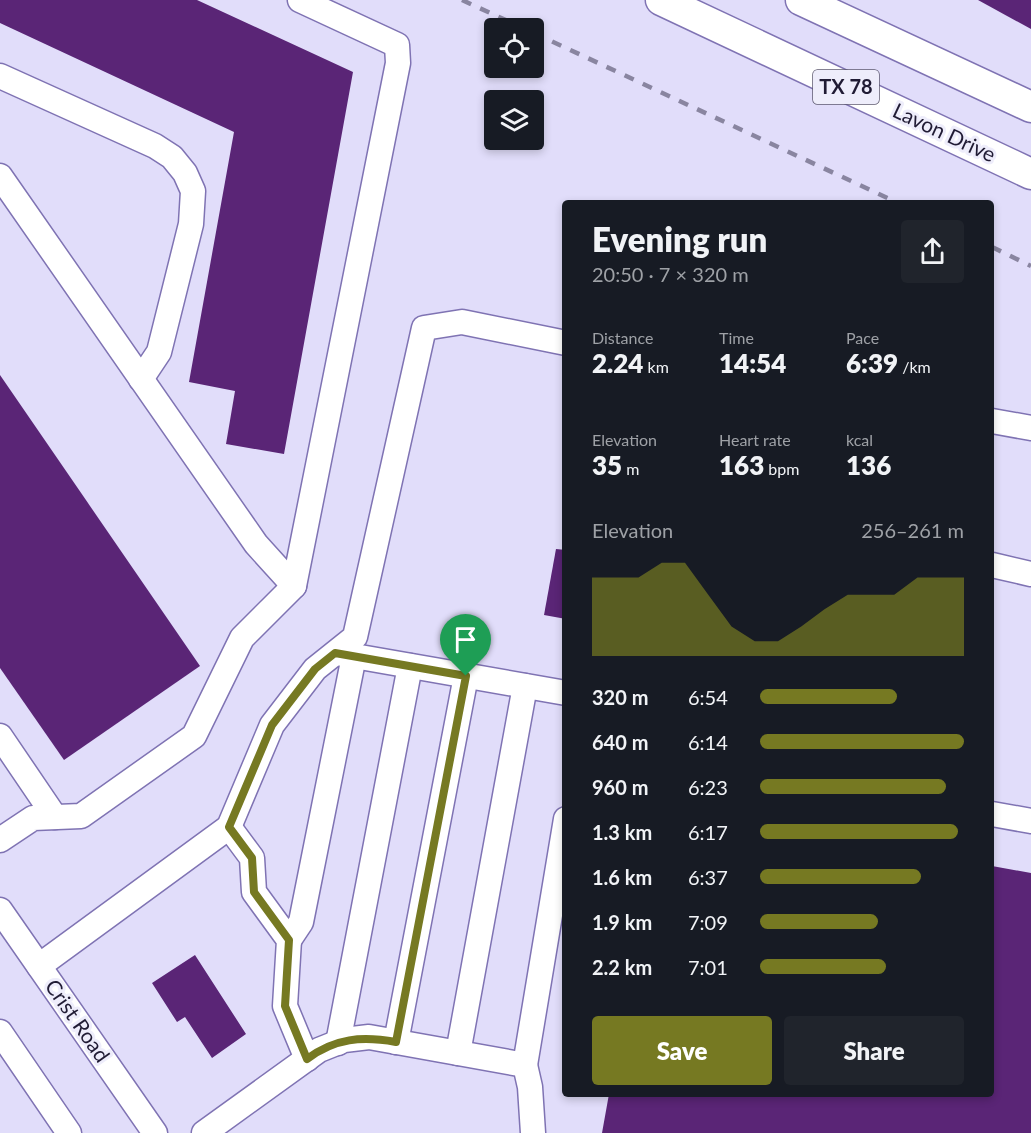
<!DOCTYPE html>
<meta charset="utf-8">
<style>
:root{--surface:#171b24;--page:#20242c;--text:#f1f3f6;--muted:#9ea1a6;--accent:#767922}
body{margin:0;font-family:Lato,sans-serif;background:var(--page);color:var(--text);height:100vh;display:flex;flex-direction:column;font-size:22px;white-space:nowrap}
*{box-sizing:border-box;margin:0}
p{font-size:20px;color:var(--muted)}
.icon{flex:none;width:33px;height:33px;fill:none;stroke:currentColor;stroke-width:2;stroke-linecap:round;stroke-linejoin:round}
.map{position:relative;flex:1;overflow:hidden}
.details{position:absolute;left:562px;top:200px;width:432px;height:897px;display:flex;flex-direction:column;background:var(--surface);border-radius:6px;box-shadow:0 3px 9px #0003}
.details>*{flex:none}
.buttons{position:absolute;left:484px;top:18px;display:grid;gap:12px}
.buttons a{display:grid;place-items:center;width:60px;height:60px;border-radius:6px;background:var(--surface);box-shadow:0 3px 9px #0003;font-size:30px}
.pin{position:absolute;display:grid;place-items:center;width:51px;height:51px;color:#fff;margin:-62px -26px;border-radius:50% 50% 50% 0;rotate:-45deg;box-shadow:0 0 6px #0007}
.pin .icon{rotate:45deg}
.round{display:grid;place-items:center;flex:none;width:63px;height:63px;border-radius:6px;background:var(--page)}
.headline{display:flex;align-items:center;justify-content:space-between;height:102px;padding:0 30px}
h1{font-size:33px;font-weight:800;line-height:45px}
.stats{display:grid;grid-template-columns:repeat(3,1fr);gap:9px;height:102px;padding:6px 30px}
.stats div{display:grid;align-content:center}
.stats b{font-size:26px;font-weight:800}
.stats small{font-size:16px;font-weight:400}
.stats p{font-size:16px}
.chart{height:168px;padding:12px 30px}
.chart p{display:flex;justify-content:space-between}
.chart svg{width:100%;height:108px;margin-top:6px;fill:var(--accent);opacity:.7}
.button{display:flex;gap:12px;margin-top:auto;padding:12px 30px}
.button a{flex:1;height:69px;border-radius:6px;background:var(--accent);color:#fff;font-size:24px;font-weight:800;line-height:69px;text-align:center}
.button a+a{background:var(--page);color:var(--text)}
ul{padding:0 30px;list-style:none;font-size:20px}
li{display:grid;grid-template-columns:96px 72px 1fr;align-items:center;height:45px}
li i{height:15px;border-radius:8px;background:var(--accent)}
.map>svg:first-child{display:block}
.building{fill:#5a2576}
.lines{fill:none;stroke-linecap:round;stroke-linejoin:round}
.minor-casing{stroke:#7f73b3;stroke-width:27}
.major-casing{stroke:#7f73b3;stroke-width:33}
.minor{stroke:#fff;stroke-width:24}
.major{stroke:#fff;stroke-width:30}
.rail{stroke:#8985a0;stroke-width:4.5;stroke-dasharray:10 10;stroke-linecap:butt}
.route-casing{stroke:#fff;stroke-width:12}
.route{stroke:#767922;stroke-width:8}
.labels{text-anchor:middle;stroke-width:6;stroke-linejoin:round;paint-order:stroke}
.shield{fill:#eeedfb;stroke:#5e5a70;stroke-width:1.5}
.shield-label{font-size:20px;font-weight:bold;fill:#201b34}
.street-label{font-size:21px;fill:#201b34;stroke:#eeedfb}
</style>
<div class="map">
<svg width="1031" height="1133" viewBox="0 0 1031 1133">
<rect width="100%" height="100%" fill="#e1ddfa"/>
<g class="building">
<path d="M0,0H197L353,72L284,454L226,444L235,391L189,382L234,132L0,23Z"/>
<path d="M978,0H1031V29Z"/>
<path d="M0,375L200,666L64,760L0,668Z"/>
<path d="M556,549L566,550V619L544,615Z"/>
<path d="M992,866L1031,873V1133H602L609,1094H992Z"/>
<path d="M195,955L246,1034L212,1058L185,1017L177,1022L152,983Z"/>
</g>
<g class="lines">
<g class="minor-casing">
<g id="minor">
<path d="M0,76L155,146L172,157L185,173L193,191L191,224L159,352L141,379"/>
<path d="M0,176L256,544L294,586"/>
<path d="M992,421L1031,428"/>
<path d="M992,565L1031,574"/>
<path d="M337,653L566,693"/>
<path d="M0,736L55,817"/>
<path d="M992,814L1031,821"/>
<path d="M229,827L252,858L254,892L289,940L285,1006L307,1059"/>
<path d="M0,840L33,818L81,816L194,736L242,638L294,586L398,63L397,45L300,0"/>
<path d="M0,910L155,1133"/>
<path d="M289,940L301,922L354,656"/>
<path d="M39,966L229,827L272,725L315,669L355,637L424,328L462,322L566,343"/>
<path d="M0,1032L69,1133"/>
<path d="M396,1042L466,676"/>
<path d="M338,1043L410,666"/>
<path d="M458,1053L525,686"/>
<path d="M525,1065L566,819"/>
<path d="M204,1133L319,1050L344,1040L369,1037L525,1065L530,1087L533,1133"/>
</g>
</g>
<g class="major-casing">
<g id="major">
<path d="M661,0L1031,174"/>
<path d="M801,0L1031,107"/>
</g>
</g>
<use href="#minor" class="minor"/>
<use href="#major" class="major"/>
<g class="rail">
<path d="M462,0L523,28"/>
<path d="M534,33L896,202"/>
<path d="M992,247L1031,266"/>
</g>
</g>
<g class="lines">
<g class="route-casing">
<path id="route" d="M335,653L466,676L396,1042C362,1036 335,1038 307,1059L285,1006L289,940L254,892L252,858L229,827L272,725L315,669Z"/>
</g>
<use href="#route" class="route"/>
</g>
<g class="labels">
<rect class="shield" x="813" y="70" width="66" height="34" rx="4.5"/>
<g class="shield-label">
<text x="846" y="94">TX 78</text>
</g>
<g class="street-label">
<text transform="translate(944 133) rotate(25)" y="7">Lavon Drive</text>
<text transform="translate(77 1021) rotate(55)" y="7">Crist Road</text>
</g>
</g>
</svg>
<div class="buttons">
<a><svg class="icon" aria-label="locate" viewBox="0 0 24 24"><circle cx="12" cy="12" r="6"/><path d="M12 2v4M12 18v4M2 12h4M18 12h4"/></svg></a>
<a><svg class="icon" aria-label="layers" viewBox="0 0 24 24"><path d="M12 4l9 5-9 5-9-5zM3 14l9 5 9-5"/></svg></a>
</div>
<div class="pin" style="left:466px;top:676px;background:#1e9e55"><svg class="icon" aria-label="arrive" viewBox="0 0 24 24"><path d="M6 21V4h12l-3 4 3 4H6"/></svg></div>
<section class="details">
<div class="headline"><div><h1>Evening run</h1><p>20:50 · 7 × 320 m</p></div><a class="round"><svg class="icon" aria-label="share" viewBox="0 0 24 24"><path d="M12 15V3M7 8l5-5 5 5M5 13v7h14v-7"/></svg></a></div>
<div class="stats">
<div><p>Distance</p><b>2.24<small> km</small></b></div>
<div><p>Time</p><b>14:54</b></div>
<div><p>Pace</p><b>6:39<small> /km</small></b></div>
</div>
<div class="stats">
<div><p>Elevation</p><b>35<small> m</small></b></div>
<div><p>Heart rate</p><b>163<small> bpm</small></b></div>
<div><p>kcal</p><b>136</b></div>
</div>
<div class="chart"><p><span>Elevation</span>256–261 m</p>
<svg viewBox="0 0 160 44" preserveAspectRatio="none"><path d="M0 44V12L10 12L20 12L30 6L40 6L50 19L60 32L70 38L80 38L90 32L100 25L110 19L120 19L130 19L140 12L150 12L160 12V44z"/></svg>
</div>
<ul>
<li><b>320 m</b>6:54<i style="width:67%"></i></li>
<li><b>640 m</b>6:14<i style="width:100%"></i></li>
<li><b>960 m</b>6:23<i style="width:91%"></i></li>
<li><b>1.3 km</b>6:17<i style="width:97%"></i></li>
<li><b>1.6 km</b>6:37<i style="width:79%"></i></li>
<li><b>1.9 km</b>7:09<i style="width:58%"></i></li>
<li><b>2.2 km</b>7:01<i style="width:62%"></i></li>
</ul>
<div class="button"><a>Save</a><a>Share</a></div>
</section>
</div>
